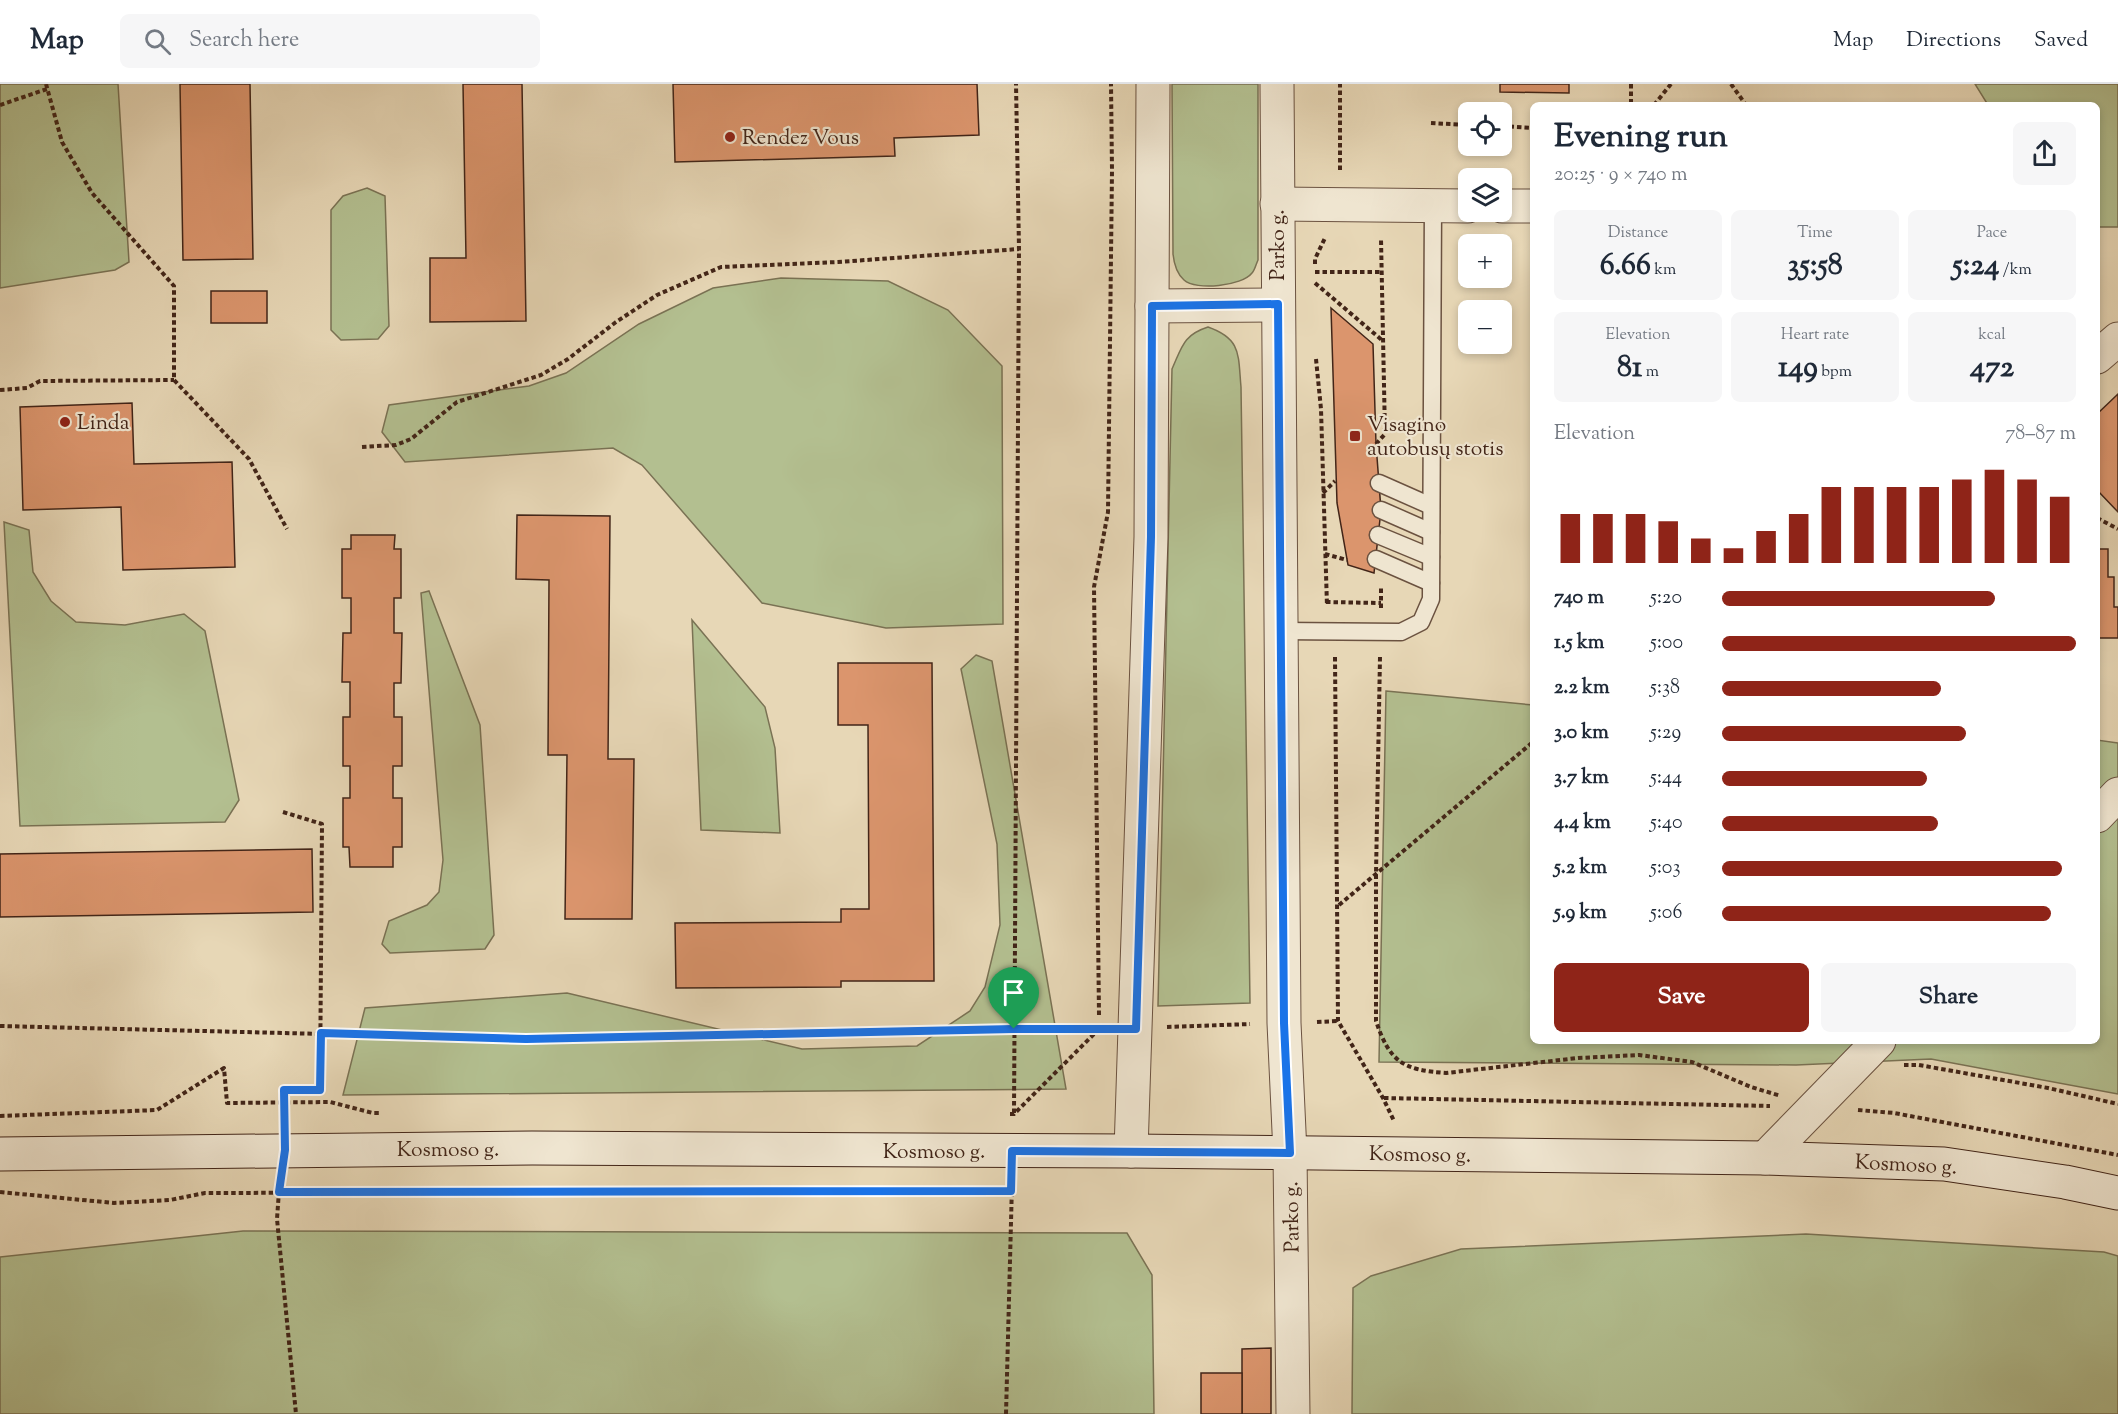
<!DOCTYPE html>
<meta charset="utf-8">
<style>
:root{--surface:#fff;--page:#f6f6f7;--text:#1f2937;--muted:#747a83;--line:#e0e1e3;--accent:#8f2418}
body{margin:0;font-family:"Sorts Mill Goudy",serif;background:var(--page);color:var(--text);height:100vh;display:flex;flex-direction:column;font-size:22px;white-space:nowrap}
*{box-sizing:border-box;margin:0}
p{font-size:20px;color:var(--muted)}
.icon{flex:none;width:33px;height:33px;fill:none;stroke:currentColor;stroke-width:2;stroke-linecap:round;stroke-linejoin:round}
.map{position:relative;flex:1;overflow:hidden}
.drawer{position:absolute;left:1530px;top:18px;width:570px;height:942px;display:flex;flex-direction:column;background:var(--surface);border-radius:9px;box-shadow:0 3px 9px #0003}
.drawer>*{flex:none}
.tools{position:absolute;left:1458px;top:18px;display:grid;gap:12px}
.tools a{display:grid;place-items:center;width:54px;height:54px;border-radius:9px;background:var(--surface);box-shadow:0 3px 9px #0003;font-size:30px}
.pin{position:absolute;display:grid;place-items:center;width:51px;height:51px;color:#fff;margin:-62px -26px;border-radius:50% 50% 50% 0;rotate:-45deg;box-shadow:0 0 6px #0007}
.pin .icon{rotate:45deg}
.round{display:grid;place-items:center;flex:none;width:63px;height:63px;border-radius:9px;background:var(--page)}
.head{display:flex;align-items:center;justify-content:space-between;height:102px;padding:0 24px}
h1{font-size:33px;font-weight:700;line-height:45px}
.figures{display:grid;grid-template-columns:repeat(3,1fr);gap:9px;height:102px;padding:6px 24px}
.figures div{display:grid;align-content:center;border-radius:9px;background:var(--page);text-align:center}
.figures b{font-size:30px;font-weight:700}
.figures small{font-size:16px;font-weight:400}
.figures p{font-size:16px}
.chart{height:168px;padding:12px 24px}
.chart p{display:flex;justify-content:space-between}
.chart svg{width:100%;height:108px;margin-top:6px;stroke:var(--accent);stroke-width:6}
.action{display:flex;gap:12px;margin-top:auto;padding:12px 24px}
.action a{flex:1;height:69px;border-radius:9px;background:var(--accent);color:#fff;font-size:24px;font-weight:700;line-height:69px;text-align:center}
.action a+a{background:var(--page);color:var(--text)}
ul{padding:0 24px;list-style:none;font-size:20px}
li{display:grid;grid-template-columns:96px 72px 1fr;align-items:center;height:45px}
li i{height:15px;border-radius:8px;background:var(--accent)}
header{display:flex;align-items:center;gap:36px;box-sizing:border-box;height:84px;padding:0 30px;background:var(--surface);border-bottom:2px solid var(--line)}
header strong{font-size:28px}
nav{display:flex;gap:33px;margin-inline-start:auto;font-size:21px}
.search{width:420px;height:54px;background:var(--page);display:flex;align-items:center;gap:15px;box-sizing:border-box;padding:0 21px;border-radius:9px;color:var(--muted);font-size:22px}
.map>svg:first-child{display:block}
.green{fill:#b3bf90;stroke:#7a7254;stroke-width:1.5}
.building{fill:#db956d;stroke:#422518;stroke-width:1.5}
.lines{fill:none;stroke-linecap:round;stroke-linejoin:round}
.service-casing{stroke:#6b5240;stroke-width:19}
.minor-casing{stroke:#6b5240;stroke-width:35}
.tertiary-casing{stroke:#6b5240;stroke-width:35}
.secondary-casing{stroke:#422518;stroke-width:35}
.path{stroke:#422518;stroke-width:4;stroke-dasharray:4.5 3;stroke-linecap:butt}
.service{stroke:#efe5d0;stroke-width:16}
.minor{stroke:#efe5d0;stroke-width:33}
.tertiary{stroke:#efe5d0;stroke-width:33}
.secondary{stroke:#efe5d0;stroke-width:33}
.route-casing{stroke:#fff;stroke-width:12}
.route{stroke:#1a73e8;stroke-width:8}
.poi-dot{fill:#8f2418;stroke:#efe5d0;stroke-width:2}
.labels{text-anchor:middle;stroke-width:4.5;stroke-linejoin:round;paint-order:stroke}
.poi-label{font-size:21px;fill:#422518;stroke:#efe5d0;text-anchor:start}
.street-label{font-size:21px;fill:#422518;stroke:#efe5d0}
</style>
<header>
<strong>Map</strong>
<div class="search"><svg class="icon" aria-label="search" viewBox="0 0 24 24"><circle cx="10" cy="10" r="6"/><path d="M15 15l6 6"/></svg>Search here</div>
<nav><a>Map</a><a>Directions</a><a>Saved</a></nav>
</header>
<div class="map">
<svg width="2118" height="1330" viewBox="0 0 2118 1330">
<rect width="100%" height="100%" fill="#e7d7b6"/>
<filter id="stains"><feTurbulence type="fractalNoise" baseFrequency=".00333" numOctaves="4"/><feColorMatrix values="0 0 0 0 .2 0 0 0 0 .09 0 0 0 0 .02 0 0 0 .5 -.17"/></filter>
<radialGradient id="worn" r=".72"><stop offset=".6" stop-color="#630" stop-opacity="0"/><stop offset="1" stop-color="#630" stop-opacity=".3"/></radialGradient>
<g class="green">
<path d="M0,0H118L129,178L115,186L0,204Z"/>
<path d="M1172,0H1258V176C1256,180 1255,186 1252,189C1242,202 1196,207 1184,196C1176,189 1174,180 1173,170Z"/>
<path d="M1975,0H2118V143H2097V21H1988Z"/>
<path d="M367,104L385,112L389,242L378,255L341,256L331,246V126L343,112Z"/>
<path d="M781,194L888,197L948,226L1002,282L1003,540L886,544L762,519L642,381L613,364L405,378L382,348L389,321L529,302L566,289L639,240L713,204Z"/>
<path d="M1208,243C1242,255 1238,271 1241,303L1250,919L1158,922L1172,285C1182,263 1183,251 1208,243Z"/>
<path d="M4,438L29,446L33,488L51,517L76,538L125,541L184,530L205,547L239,716L225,738L20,742Z"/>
<path d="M429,507L480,641L494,851L485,865L390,869L382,860L389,837L427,821L439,808L443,776L421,509Z"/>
<path d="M692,536L765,623L775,664L780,749L701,746Z"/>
<path d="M976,571L992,577L1066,1005L343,1011L365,924L567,909L802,965L917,962L970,927L985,903L1000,841L997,760L961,585Z"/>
<path d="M1386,607L1533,621V957H2097V656L2118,659V1010L1931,975L1796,981L1379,978Z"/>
<path d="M243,1147L1127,1149L1152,1191L1154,1330H0V1173Z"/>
<path d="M1806,1150L2104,1168L2118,1172V1330H1352L1353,1204L1371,1192L1461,1165Z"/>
</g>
<g class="building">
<path d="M180,0H250L253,175L183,176Z"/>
<path d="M463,0H522L526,237L430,238V174H466Z"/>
<path d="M673,0H977L979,51L894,54L895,72L675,78Z"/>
<path d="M1500,0H1569V9L1500,8Z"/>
<rect x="211" y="207" width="56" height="32"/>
<path d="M1331,224L1373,260L1376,360L1381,426L1374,489L1348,481L1337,419Z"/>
<path d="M2118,310V428L2097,406V330Z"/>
<path d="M132,319L134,380L232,378L235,483L123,486L121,423L23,426L20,323Z"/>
<path d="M517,431L610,432L608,675H634L632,835H565L567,671H548L549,496L516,495Z"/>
<path d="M351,451H395L394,465H401V514H394V549H402L401,599H394V633H402V682H393V714H402V763H393V783H350L349,763H343V714H350V682H343V633H350V598H342L343,549H351V514H342V465H351Z"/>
<path d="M2097,465H2108V493H2114V523H2118V554H2097Z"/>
<path d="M838,579H932L934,897H841V903L676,904L675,839L841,838V825H869L868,641H838Z"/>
<path d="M312,765L313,828L0,833V770Z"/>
<path d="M1271,1264V1330H1242V1265Z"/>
<rect x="1201" y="1289" width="41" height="41"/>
</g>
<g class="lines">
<g class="service-casing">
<g id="service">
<path d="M1379,399L1431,422"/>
<path d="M1381,426L1431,448"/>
<path d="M1378,451L1431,473"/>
<path d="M1376,475L1431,499"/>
<path d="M1280,547L1401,548L1421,538L1431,515L1433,121"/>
</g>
</g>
<g class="minor-casing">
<g id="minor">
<path d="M1277,120L1468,122"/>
<path d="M1502,122H1533"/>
<path d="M2097,273L2118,255"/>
<path d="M2097,732L2118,710"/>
<path d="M1290,1069L1293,1330"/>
<path d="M1765,1074L1879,957"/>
</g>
</g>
<g class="tertiary-casing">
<g id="tertiary">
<path d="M1277,0L1284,939L1290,1069"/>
<path d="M1152,222L1278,221"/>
<path d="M1131,1067L1151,453L1153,0"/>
</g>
</g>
<g class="secondary-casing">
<path id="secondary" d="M0,1070L532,1064L1131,1067L1765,1074L1944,1080L2065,1098L2118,1109"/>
</g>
<g class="path">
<path d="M46,0L62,58L92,109L174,202V296L249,375L287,445"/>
<path d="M1631,0V21"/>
<path d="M1731,0L1746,21"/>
<path d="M0,21L47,5"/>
<path d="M1654,21L1671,0"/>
<path d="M1431,39L1468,41"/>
<path d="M1502,42L1533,44"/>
<path d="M1340,86V0"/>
<path d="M1315,180V175L1325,154"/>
<path d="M1315,188H1382"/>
<path d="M1315,199L1383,257"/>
<path d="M1316,275L1321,325L1327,522"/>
<path d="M0,306L27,304L40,297L174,296"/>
<path d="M1376,360L1385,350L1381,155"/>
<path d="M362,363L396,361L411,355L457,318L541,291L568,275L616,238L657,211L721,183L838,178L1019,165"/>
<path d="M1323,409L1335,397"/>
<path d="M2097,434L2118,445"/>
<path d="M1325,470L1347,476"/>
<path d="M1326,518L1381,519"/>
<path d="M1381,524V504"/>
<path d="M1335,573L1338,937L1383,1014L1394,1037"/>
<path d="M1380,573L1376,790V937C1390,979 1404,986 1446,989L1578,974L1639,971L1692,978L1751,1003L1781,1012"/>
<path d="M283,728L322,740L320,1006H284L285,1034"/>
<path d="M1339,821L1533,658"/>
<path d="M1099,931L1094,503L1108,428L1112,87L1111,0"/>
<path d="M1317,938L1338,937"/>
<path d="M0,942L526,955L1014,945H1100"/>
<path d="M1167,943L1250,940"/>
<path d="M1904,981H1919L2048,1004L2118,1020"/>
<path d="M1384,1014L1770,1022"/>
<path d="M1858,1026L1894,1029L2118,1071"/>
<path d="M1014,1029L1019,165L1016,0"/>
<path d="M1010,1030H1014L1099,945V941"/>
<path d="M0,1032L157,1026L224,984L227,1019L330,1018L373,1029H381"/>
<path d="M279,1107L277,1135L296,1330"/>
<path d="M0,1108L114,1119L170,1116L205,1109L1011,1107"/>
<path d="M1006,1330L1012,1100"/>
</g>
<use href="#service" class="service"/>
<use href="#minor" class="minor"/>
<use href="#tertiary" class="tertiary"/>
<use href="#secondary" class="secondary"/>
</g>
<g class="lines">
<g class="route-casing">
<path id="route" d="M1278,220L1284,939L1290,1069L1012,1067L1011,1107L279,1108L285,1066L284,1006H320L321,949L526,955L1014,945H1136L1151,453L1152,222Z"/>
</g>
<use href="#route" class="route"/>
</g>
<g class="poi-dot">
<circle cx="730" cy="53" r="6"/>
<circle cx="65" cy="338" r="6"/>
<rect x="1349" y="346" width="12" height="12" rx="3"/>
</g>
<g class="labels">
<g class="poi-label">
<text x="742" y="60">Rendez Vous</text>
<text x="77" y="345">Linda</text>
<text x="1367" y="347">Visagino<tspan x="1367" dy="24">autobusų stotis</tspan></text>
</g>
<g class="street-label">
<text transform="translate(1277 161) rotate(-90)" y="7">Parko g.</text>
<text x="448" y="1072">Kosmoso g.</text>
<text x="934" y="1074">Kosmoso g.</text>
<text transform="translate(1420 1070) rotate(1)" y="7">Kosmoso g.</text>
<text transform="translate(1906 1080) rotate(3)" y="7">Kosmoso g.</text>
<text transform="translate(1291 1133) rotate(-91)" y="7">Parko g.</text>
</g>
</g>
<rect width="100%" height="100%" filter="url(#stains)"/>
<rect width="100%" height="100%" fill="url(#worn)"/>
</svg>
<div class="tools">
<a><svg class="icon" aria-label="locate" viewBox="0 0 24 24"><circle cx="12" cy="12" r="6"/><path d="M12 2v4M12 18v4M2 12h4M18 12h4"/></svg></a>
<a><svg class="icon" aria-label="layers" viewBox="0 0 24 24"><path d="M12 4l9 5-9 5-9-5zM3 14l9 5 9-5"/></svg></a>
<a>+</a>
<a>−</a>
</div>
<div class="pin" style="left:1014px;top:945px;background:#1e9e55"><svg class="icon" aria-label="arrive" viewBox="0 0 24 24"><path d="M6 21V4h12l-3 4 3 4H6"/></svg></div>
<section class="drawer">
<div class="head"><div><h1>Evening run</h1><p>20:25 · 9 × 740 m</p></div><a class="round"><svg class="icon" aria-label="share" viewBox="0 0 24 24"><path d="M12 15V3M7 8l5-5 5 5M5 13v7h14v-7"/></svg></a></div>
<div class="figures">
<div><p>Distance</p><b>6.66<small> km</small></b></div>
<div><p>Time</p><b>35:58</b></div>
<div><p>Pace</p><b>5:24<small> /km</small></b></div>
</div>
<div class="figures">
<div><p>Elevation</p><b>81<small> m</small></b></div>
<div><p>Heart rate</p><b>149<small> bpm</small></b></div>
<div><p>kcal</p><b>472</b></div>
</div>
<div class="chart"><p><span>Elevation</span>78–87 m</p>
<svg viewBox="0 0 160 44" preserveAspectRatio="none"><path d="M5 44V24M15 44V24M25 44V24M35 44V27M45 44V34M55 44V38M65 44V31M75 44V24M85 44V13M95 44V13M105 44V13M115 44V13M125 44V10M135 44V6M145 44V10M155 44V17"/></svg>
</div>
<ul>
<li><b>740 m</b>5:20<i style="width:77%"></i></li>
<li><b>1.5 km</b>5:00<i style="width:100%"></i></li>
<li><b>2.2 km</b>5:38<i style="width:62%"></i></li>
<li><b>3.0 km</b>5:29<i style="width:69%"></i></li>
<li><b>3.7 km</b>5:44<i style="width:58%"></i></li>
<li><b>4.4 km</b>5:40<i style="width:61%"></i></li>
<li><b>5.2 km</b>5:03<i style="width:96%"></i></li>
<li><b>5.9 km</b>5:06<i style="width:93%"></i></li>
</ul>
<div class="action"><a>Save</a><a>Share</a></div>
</section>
</div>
